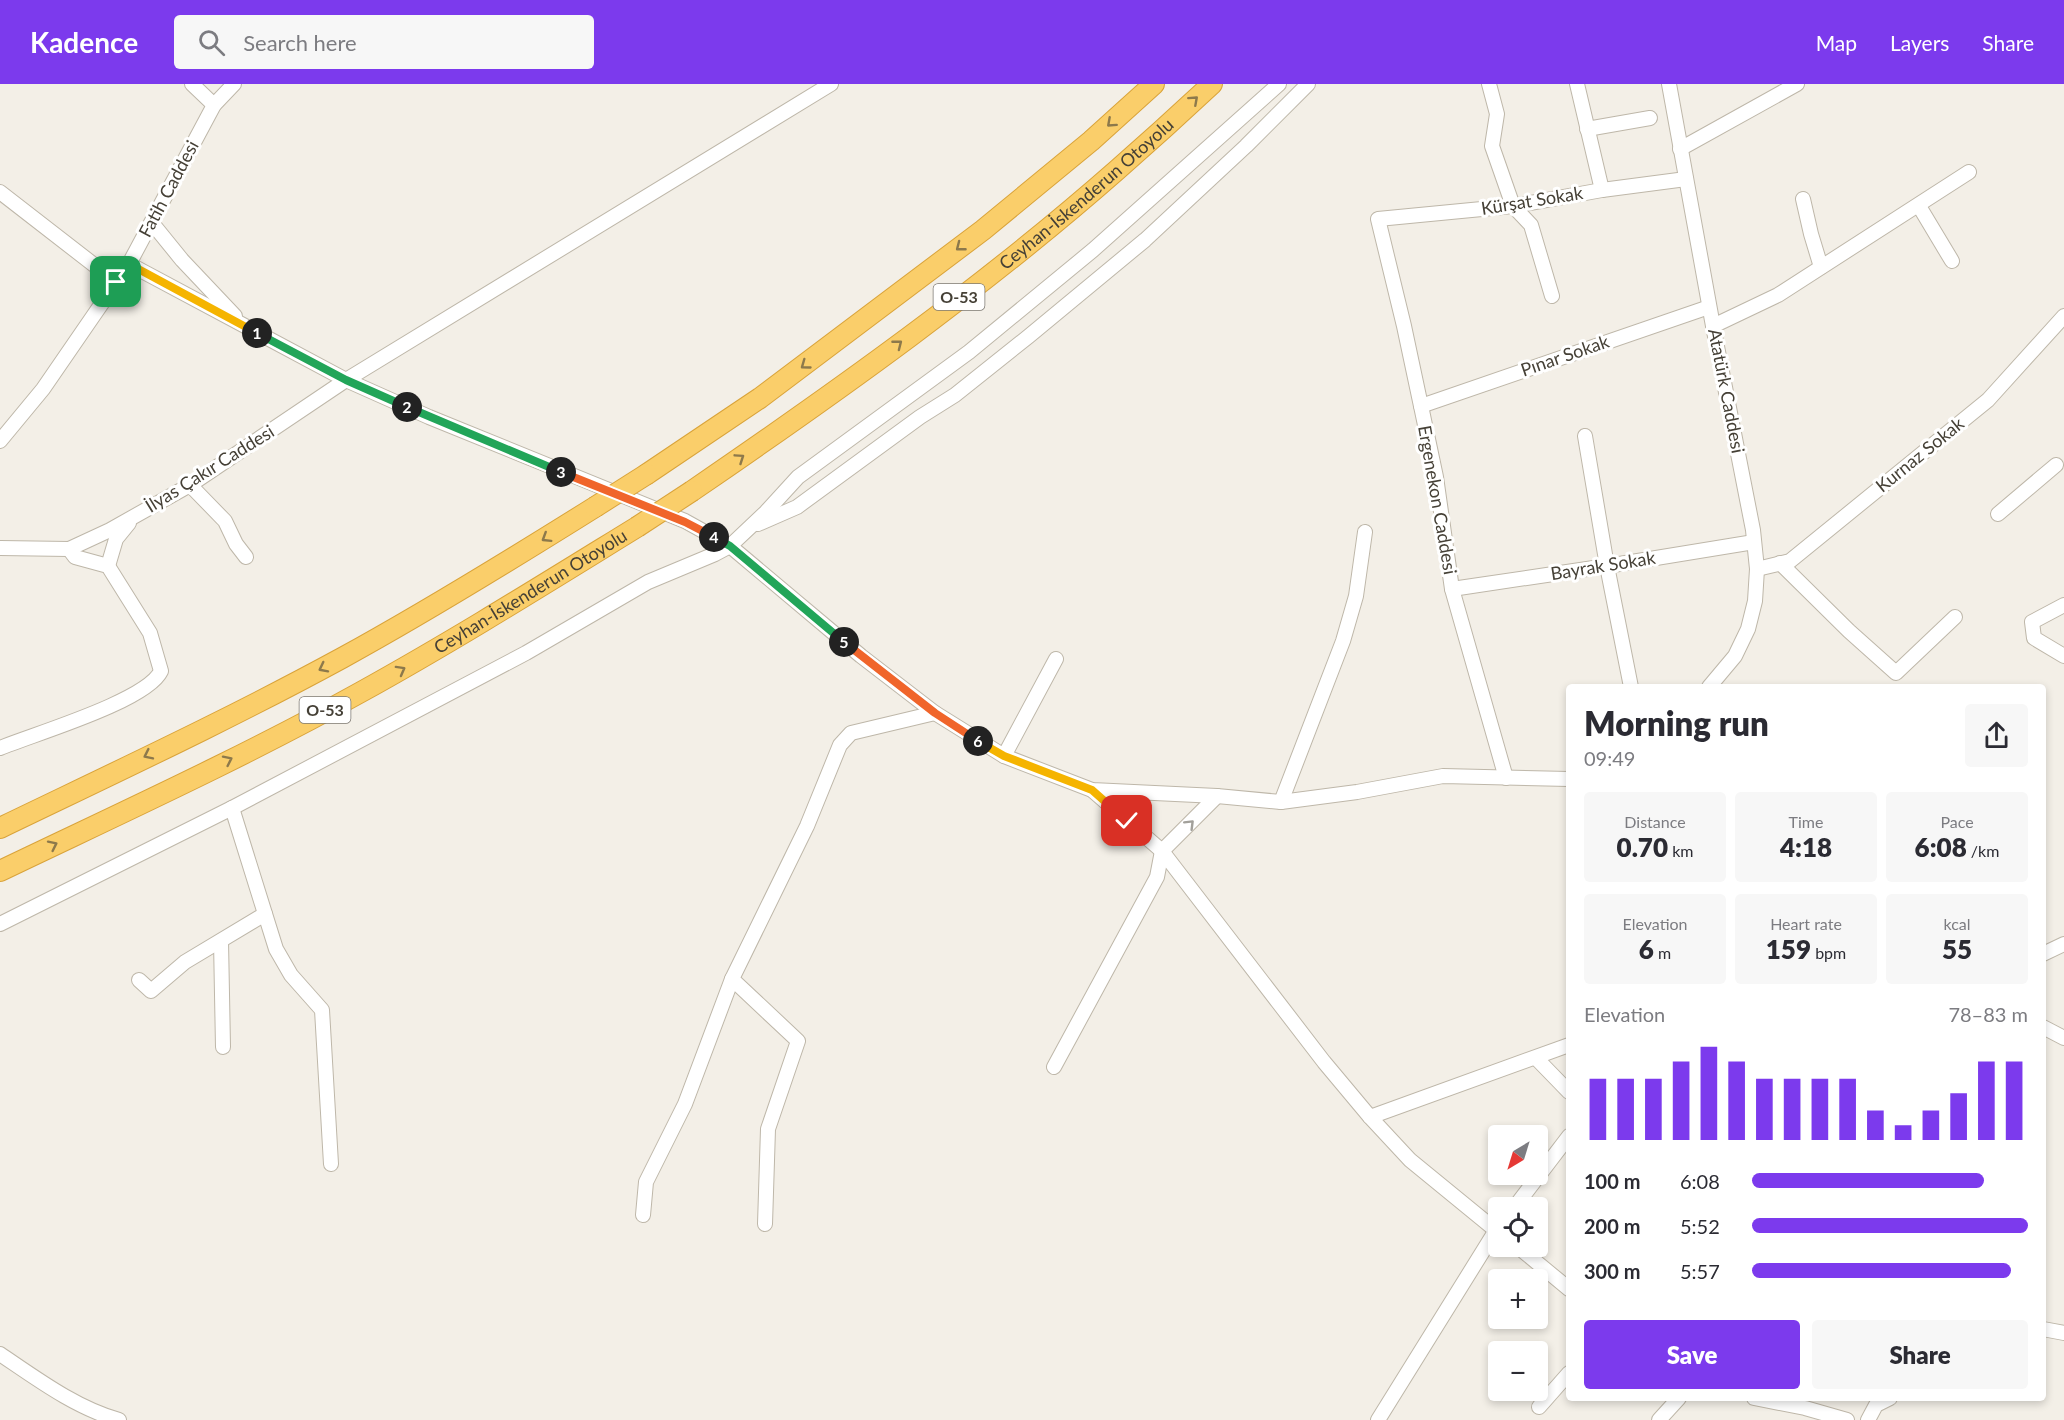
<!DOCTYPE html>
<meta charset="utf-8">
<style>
:root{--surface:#fff;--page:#f7f7f7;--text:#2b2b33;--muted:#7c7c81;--accent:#7c3aed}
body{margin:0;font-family:Lato,sans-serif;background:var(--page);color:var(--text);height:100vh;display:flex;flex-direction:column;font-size:22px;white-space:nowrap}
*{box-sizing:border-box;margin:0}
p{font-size:20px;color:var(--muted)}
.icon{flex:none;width:33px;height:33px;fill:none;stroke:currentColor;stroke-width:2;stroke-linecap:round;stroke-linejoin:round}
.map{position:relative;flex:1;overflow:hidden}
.drawer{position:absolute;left:1566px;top:600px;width:480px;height:717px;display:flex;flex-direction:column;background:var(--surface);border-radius:6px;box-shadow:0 3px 9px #0003}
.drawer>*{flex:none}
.needle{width:39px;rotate:218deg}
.tools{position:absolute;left:1488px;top:1041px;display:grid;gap:12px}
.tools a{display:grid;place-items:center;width:60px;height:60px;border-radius:6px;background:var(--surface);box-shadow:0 3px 9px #0003;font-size:30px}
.pin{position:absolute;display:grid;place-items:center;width:51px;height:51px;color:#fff;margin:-26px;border-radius:12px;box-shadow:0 3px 9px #0006}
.km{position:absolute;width:30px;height:30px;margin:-15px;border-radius:50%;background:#222;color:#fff;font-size:16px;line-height:30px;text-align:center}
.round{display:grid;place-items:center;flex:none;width:63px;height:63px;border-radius:6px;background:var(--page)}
.headline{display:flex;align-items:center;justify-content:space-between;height:102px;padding:0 18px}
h1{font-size:33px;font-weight:800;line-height:45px}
.figures{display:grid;grid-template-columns:repeat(3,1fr);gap:9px;height:102px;padding:6px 18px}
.figures div{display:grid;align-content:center;border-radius:6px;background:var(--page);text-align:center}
.figures b{font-size:26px;font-weight:800}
.figures small{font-size:16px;font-weight:400}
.figures p{font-size:16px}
.chart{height:168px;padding:12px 18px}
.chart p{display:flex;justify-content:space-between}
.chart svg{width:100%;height:108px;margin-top:6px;stroke:var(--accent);stroke-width:6}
.cta{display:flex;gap:12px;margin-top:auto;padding:12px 18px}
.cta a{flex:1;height:69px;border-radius:6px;background:var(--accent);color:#fff;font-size:24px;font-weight:800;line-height:69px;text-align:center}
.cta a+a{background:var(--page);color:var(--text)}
ul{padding:0 18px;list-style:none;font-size:20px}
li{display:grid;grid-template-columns:96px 72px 1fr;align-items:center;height:45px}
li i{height:15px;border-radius:8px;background:var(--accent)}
header{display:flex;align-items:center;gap:36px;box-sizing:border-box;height:84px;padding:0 30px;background:var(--accent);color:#fff}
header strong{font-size:28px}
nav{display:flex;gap:33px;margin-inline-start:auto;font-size:21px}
.search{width:420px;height:54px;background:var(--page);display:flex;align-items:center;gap:15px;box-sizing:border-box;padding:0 21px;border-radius:6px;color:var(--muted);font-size:22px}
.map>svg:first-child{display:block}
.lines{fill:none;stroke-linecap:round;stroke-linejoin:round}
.minor-casing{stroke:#beb7a9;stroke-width:16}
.highway-casing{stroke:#d9a33a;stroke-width:22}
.minor{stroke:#fff;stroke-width:14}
.highway{stroke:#face6a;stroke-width:20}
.highway-bridge-casing{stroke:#d9a33a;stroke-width:22;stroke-linecap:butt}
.highway-bridge{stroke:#face6a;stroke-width:20}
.oneway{stroke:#8d794b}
.oneway2{stroke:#a2a09a}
.split-1-casing{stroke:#fff;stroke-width:12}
.split-2-casing{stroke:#fff;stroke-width:12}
.split-3-casing{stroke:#fff;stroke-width:12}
.split-4-casing{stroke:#fff;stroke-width:12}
.split-5-casing{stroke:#fff;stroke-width:12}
.split-6-casing{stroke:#fff;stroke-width:12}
.split-7-casing{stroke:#fff;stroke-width:12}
.split-1{stroke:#f5b400;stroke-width:8}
.split-2{stroke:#22a559;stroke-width:8}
.split-3{stroke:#22a559;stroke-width:8}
.split-4{stroke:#f0652b;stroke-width:8}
.split-5{stroke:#22a559;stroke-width:8}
.split-6{stroke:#f0652b;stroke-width:8}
.split-7{stroke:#f5b400;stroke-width:8}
.labels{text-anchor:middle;stroke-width:6;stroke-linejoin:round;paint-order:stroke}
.shield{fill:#fff;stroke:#7d7972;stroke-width:1.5}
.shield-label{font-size:16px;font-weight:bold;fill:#454036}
.street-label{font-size:18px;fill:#454036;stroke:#fff}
</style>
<header>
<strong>Kadence</strong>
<div class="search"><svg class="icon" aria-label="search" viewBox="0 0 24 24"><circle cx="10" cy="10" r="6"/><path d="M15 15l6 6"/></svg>Search here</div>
<nav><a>Map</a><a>Layers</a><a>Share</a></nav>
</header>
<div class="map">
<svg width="2064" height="1336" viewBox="0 0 2064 1336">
<rect width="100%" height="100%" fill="#f3efe7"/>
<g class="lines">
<g class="minor-casing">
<g id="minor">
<path d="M192,0L214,21"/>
<path d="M1489,0L1497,30L1492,62L1513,122L1531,141L1552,212"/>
<path d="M1577,0L1602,106"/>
<path d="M1669,0L1713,242L1753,446L1757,485L1755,517L1748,545L1735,572L1709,603"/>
<path d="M1587,45L1650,34"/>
<path d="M1680,65L1797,0"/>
<path d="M0,108L116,198"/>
<path d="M1803,115L1811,150L1821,183"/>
<path d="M1919,122L1952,177"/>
<path d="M152,139L182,176L235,232"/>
<path d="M129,180L346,296L429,333L685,437L730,462L861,572L935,629L1004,672L1092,706L1217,712L1281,718L1357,708L1443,692L1569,695"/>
<path d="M1713,242L1778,211L1969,88"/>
<path d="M1421,322L1709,223"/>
<path d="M1585,352L1607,482L1631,603"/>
<path d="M0,357L43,305L129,180L214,21L234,0"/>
<path d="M190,401L225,437L236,460L246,473"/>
<path d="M1998,430L2056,381"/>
<path d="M758,440L797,423L920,333L955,311L1029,252L1145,156L1246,62L1308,0"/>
<path d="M0,464L69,465L110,446L190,401L346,296L831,0"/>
<path d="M1780,479L1849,547L1896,589L1955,533"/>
<path d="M108,482L116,455L129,439"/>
<path d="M1757,485L1790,477L1988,316L2064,232"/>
<path d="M1452,505L1607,482L1754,458"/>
<path d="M2064,521L2032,538L2034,554L2064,572"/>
<path d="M0,664C34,650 147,617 161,587L150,549L108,482L75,473L69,465"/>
<path d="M1004,672L1056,575"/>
<path d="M1506,694L1452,505L1436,393L1421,322L1404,242L1378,135L1513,122L1602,106L1686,95"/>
<path d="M1092,706L1162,767L1324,978L1370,1033L1410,1076L1498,1148"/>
<path d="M1281,718L1343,557L1356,512L1365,448"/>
<path d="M232,724L276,865L291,891L322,926L331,1080"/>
<path d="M0,840L232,724L526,569L648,498L715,470L730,462L766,428L798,393L969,268L1093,166L1279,0"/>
<path d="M221,857L223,963"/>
<path d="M2043,870L2064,860"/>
<path d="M139,896L151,907L185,878L265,830"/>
<path d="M2043,943L2064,954"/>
<path d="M1536,974L1569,1008"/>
<path d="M1054,983L1157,793L1162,767L1217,712"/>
<path d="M1370,1033L1569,961"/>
<path d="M1514,1124L1569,1052"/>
<path d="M643,1131L646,1098L685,1020L732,895"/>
<path d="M765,1140L768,1045L798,957L732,895L807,742L840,661L851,649L935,629"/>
<path d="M1517,1162L1569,1205"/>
<path d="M2043,1245L2064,1249"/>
<path d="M0,1270C37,1295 76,1324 119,1336"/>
<path d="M1754,1314L1805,1324L1847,1336"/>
<path d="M1539,1323L1569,1289"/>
<path d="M1378,1336L1498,1143"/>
<path d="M1659,1336L1679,1314"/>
<path d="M1868,1336L1876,1321L1890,1314"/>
</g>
</g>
<g class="highway-casing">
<g id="highway">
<path d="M647,390L760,314L983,146L1091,57L1154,0"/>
<path id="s1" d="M692,407C838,307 984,203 1117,86C1149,58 1181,29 1212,0"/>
<path d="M0,744C114,689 230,635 342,574C428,527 512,475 595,423"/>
<path id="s2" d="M0,787C121,729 244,673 361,608C455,556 546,499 637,443"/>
</g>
</g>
<use href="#minor" class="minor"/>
<use href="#highway" class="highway"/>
<g class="highway-bridge-casing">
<g id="highway-bridge">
<path d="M595,423L647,390"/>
<path d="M637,443L692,407"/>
</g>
</g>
<use href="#highway-bridge" class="highway-bridge"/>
</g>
<defs><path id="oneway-chevron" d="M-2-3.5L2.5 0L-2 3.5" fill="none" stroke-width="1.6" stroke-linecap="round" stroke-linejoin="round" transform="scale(1.5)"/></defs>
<g class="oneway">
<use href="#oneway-chevron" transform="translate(1194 16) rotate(-42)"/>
<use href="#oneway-chevron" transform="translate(1111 39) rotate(138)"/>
<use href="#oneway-chevron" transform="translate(960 163) rotate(142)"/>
<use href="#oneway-chevron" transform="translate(898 260) rotate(-38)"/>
<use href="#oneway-chevron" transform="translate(805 281) rotate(144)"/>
<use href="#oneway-chevron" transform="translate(740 374) rotate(-34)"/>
<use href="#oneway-chevron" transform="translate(546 454) rotate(148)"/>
<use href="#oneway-chevron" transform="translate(323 584) rotate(153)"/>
<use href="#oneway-chevron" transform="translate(401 586) rotate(-29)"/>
<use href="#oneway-chevron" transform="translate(148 671) rotate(154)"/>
<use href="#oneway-chevron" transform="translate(228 676) rotate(-26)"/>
<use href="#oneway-chevron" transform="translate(53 761) rotate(-26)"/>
</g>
<use class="oneway2" href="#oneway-chevron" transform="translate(1190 740) rotate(-45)"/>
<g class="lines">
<g class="split-1-casing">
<path id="split-1" d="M116,198L129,180L257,249"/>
</g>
<g class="split-2-casing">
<path id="split-2" d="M257,249L346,296L407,323"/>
</g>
<g class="split-3-casing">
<path id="split-3" d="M407,323L561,388"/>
</g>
<g class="split-4-casing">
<path id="split-4" d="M561,388L685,438L714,453"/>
</g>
<g class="split-5-casing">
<path id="split-5" d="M714,453L730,462L844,558"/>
</g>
<g class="split-6-casing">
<path id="split-6" d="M844,558L935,629L978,657"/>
</g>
<g class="split-7-casing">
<path id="split-7" d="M978,657L1004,672L1092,706L1127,737"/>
</g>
<use href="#split-1" class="split-1"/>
<use href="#split-2" class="split-2"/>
<use href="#split-3" class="split-3"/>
<use href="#split-4" class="split-4"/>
<use href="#split-5" class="split-5"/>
<use href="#split-6" class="split-6"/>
<use href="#split-7" class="split-7"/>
</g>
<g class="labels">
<g class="shield">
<rect x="933.5" y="200" width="51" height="26" rx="4.5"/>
<rect x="299.5" y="613" width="51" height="26" rx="4.5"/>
</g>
<g class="shield-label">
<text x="959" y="219">O-53</text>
<text x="325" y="632">O-53</text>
</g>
<g class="street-label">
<text transform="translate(169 105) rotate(-62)" y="6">Fatih Caddesi</text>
<text dy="6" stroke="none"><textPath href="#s1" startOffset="494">Ceyhan-İskenderun Otoyolu</textPath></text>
<text transform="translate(1532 117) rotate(-9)" y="6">Kürşat Sokak</text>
<text transform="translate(1565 272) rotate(-19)" y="6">Pınar Sokak</text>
<text transform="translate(1726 307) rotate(79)" y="6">Atatürk Caddesi</text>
<text transform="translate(1920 371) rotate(-39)" y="6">Kurnaz Sokak</text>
<text transform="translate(210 385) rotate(-32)" y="6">İlyas Çakır Caddesi</text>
<text transform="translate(1437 416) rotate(80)" y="6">Ergenekon Caddesi</text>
<text transform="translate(1603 482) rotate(-9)" y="6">Bayrak Sokak</text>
<text dy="6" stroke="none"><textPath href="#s2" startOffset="600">Ceyhan-İskenderun Otoyolu</textPath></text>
</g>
</g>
</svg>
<div class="tools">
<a><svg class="needle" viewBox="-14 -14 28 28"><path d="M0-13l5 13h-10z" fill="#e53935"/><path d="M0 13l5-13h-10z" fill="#7c7c81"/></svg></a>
<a><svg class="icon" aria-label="locate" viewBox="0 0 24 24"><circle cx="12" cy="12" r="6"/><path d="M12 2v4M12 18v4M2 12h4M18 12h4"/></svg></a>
<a>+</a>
<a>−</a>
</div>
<div class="pin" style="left:116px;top:198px;background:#1e9e55"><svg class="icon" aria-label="arrive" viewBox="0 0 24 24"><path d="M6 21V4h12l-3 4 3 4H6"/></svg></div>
<div class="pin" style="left:1127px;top:737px;background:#d93025"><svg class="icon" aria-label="check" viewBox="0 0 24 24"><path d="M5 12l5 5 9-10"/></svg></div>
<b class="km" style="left:257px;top:249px">1</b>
<b class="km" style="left:407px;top:323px">2</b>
<b class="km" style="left:561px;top:388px">3</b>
<b class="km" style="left:714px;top:453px">4</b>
<b class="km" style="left:844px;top:558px">5</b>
<b class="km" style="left:978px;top:657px">6</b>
<section class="drawer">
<div class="headline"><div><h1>Morning run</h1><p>09:49</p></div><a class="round"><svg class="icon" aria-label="share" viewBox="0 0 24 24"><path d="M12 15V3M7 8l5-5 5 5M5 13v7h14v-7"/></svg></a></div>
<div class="figures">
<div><p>Distance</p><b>0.70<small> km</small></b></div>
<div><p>Time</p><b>4:18</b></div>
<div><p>Pace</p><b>6:08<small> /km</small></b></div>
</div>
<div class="figures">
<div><p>Elevation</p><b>6<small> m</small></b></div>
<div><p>Heart rate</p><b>159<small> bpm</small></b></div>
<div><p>kcal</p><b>55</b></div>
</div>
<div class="chart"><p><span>Elevation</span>78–83 m</p>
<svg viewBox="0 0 160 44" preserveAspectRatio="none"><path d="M5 44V19M15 44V19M25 44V19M35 44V12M45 44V6M55 44V12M65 44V19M75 44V19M85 44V19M95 44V19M105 44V32M115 44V38M125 44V32M135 44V25M145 44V12M155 44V12"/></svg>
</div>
<ul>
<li><b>100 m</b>6:08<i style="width:84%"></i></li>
<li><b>200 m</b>5:52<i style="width:100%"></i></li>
<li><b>300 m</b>5:57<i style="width:94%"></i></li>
</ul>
<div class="cta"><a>Save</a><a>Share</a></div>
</section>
</div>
